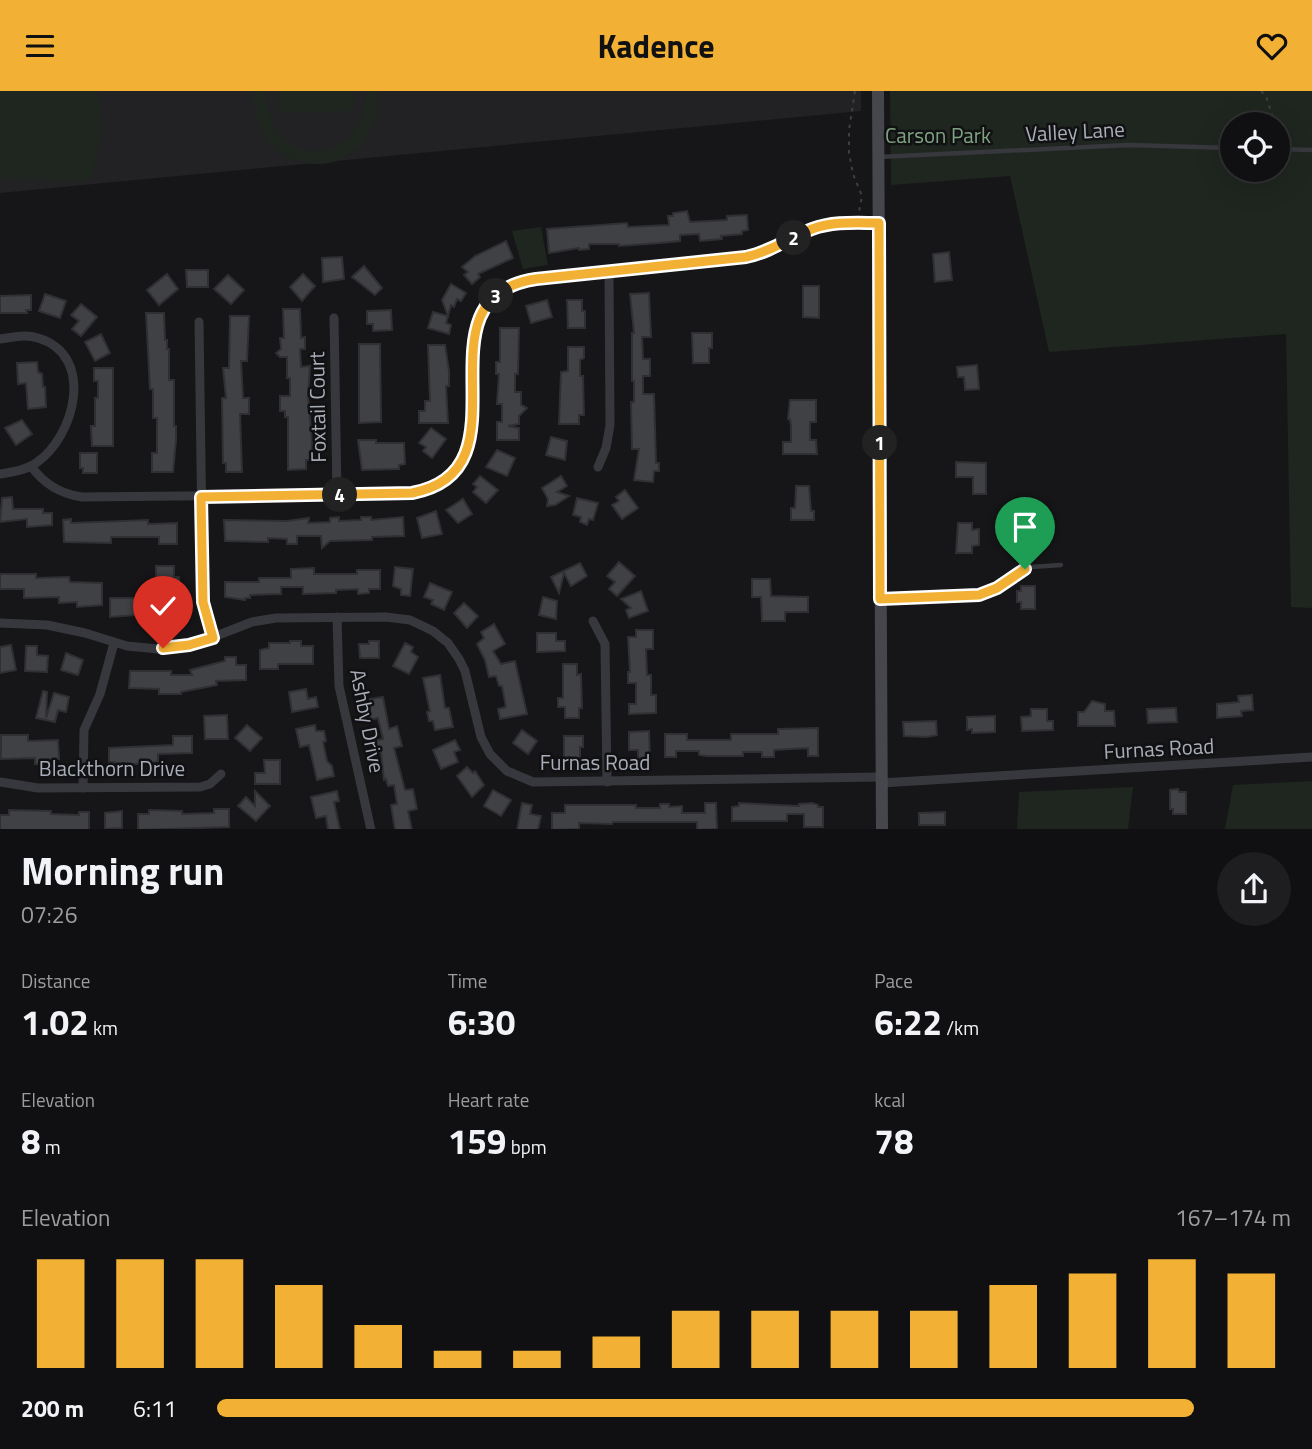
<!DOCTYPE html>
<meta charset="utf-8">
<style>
:root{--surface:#101012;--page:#1e1e20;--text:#f1f3f6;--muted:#9c9d9f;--line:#303032;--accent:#f2b134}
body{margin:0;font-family:"Titillium Web",sans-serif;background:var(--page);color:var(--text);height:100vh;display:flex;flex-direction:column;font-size:26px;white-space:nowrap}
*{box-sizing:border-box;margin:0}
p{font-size:23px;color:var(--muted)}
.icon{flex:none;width:38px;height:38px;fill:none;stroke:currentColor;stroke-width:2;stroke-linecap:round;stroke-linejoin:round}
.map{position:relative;height:738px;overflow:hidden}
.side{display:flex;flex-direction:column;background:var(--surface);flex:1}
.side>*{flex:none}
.controls{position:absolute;left:1220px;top:21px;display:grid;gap:14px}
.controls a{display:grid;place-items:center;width:70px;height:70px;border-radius:50%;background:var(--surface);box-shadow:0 7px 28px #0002,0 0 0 2px var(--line);font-size:35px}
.pin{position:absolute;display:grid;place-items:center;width:60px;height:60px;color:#fff;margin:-72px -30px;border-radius:50% 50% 50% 0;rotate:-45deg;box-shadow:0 0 7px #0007}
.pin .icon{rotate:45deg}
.km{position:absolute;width:35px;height:35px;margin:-18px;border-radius:50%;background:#222;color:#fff;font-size:19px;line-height:35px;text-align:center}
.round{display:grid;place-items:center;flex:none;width:74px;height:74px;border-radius:37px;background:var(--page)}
.headline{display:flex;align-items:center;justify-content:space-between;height:119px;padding:0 21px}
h1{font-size:38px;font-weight:700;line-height:52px}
.metrics{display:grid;grid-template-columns:repeat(3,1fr);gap:10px;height:119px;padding:7px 21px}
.metrics div{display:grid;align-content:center}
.metrics b{font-size:35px;font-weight:700}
.metrics small{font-size:19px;font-weight:400}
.metrics p{font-size:19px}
.chart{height:196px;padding:14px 21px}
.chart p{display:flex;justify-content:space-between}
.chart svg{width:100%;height:126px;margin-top:7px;stroke:var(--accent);stroke-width:6}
ul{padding:0 21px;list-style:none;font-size:23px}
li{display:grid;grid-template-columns:112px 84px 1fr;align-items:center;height:52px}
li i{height:18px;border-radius:9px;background:var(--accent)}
header{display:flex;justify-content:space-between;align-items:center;height:91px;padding:0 21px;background:var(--accent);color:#111;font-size:32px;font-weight:700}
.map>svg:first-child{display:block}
.built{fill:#222225}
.green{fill:#1e261f;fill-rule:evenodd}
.building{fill:#404145;stroke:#303034;stroke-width:2}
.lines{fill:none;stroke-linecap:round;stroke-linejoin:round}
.path{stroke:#3d3f44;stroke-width:2;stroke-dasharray:3.5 5;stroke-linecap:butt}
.service{stroke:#37383d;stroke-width:4.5}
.minor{stroke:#37383d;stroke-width:9}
.secondary{stroke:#45474d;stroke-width:12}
.route-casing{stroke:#fff;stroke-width:14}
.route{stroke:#f2b134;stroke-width:9}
.labels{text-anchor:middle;stroke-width:5;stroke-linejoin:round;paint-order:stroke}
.street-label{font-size:21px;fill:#a8adb8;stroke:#111113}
.park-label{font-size:21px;fill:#7fa381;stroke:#111113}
</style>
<header><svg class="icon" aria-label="menu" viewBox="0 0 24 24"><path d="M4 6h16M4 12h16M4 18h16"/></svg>Kadence<svg class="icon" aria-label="heart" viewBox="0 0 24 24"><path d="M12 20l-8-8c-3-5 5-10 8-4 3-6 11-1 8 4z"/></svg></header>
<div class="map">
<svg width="1312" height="739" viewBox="0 0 1312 739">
<rect width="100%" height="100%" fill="#161618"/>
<path class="built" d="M0,0H861V20L0,102Z"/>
<g class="green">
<path d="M0,0H98L102,42L90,90L0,88Z"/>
<path d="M253,0H266C267,81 366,79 366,0H379C380,97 254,98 253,0Z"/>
<path d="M278,0H353V20L279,21Z"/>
<path d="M890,0H1312V517L1291,516L1286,243L1049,261L1010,85L891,94ZM1232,33H1278V79H1232Z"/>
<path d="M541,136L548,174L523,178L512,140Z"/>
<path d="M1312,690V738H1225L1233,694Z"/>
<path d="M1133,696L1128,738H1017L1019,701Z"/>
</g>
<g class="building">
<path d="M687,120L690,131L727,129V125L747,124L748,139L742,140V143L721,145L722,148L700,150L699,143L680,144V150L660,152L619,155V153H589V158L579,159V157L549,162L547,138L627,132L628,136L669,134L668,125H673V122Z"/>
<path d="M506,150L513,167L478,183L480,186L472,193L464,184L468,181L462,176L475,165Z"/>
<path d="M949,161L952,189L935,191L933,163Z"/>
<path d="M342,166L344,188L323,191L322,167Z"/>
<path d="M364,175L382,197L375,204L352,186Z"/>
<path d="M186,179H208V196H187Z"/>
<path d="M167,183L178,198L159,214L147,199Z"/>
<path d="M303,183L315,195L302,210L290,196Z"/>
<path d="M228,184L244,199L231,213L214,198Z"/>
<path d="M451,193L466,202L461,210L457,208L454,216L451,214L448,225L442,209Z"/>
<path d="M803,195H819V227L803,226Z"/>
<path d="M649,202L651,246H642L643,268H650V285H643V303H654L656,372H659V380H654L653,391L634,389L639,358H632L631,311H634V290H632V242H634L630,203Z"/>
<path d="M45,203L66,210L60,227L39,220Z"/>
<path d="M31,204V219H26L27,222H0V205Z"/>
<path d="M547,209L552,226L531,232L526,215Z"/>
<path d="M567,209H582V220H585V237H568Z"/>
<path d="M81,213L97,226L81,245L72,238L79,230L71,224Z"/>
<path d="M283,218H300L301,247L305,246V258H300L301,276L310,275L308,305L312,352L311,369H306V378L288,379V326H285V320H280V305H290V287H287V266H280L276,262L281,258L280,247H284Z"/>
<path d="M391,219L392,239L373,240V233H367V220Z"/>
<path d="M433,221L448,225L446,232L451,234L449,243L428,237Z"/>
<path d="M146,222H164L165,249H167V258H169V289H174V335H176V349L173,381H152V362H157V327H153V298H150Z"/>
<path d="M230,225H249L247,270H241L243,307H249V323H240L242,381H226V372H223L222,307H226L223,277H229Z"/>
<path d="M500,237H519L518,283H515V301H521V314L527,317L519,325V333L508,335L519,337V349H497V331H502V313H497L499,283H496V271H500Z"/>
<path d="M692,242H712V257H709V272H693Z"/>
<path d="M101,243L110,262L95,270L85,251Z"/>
<path d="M359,253H380L381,331L359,332Z"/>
<path d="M428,254H445L449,280V295H446L448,332H419V320H425V310H430Z"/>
<path d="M568,256H584V267L580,269V285H583L584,324H579V333H559L561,281L568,280Z"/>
<path d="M37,271L38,281L42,283L43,296H45L46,316L28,318L26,292L18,293L17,272Z"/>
<path d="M977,274L979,298L965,299L964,286H958L957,276Z"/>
<path d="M94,277H113V355H92L91,335H95V307H98V290H94Z"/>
<path d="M790,309H816V331H810V349H816L817,363H783V351H791V335L790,328H788Z"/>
<path d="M22,329L32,343L16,354L5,337Z"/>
<path d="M431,337L446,348L432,367L423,360L426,356L419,352Z"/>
<path d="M551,346L567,350L565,369L546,364Z"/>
<path d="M358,349H376V352H404L405,373L399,374V378L362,379Z"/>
<path d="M497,359L515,367L507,385L486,376Z"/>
<path d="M80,362H97V382H83V377H80Z"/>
<path d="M956,371L986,372V403H973V386H956Z"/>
<path d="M480,385L498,399L486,412L473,401L477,396L473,393Z"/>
<path d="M561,385L567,395L557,401L569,405L555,414L547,415L548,408L542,397Z"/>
<path d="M796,395H809L811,420H814V429H791V417H795Z"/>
<path d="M625,399L638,417L622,428L612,414L619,410L616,406Z"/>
<path d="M12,406L13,418H43V422H52V434L27,436V428L0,431L2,407Z"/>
<path d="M577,407L598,412L593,429L589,428L587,434L580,431L581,426L573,424Z"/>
<path d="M463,408L472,423L458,432L446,419Z"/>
<path d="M436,420L442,443L422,447L417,427Z"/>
<path d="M339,426V430L361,429V426H371V429L403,426L404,445L372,446V449L330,450L322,457L321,445H297V453H287V448L268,447V451L225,450L224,429L287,430L309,427L308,432L330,431V427Z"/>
<path d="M71,428V432L148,429V433L177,432V453H159V446H111V452L64,451L63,429Z"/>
<path d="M958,432H972V439L979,438V454L972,455V462H956Z"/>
<path d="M619,471L635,485L617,505L609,498L615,491L607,485Z"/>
<path d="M580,472L587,485L571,495L564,482L559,502L551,486Z"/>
<path d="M156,475H174V486H179V497L156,498Z"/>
<path d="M395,476L413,478L410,505L401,504V498L393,495Z"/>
<path d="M314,477V483H357V479H380V498H369V502L358,503V498L336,499V502L303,503V496H281V503L250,504V507H245V509L225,506V491H259V487H291V478Z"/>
<path d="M0,483H36V487L69,486L70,491L102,492V514L77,516V511L59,512V506L24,507V498H0Z"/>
<path d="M752,488H770L771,505L808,506V521H785V530H762L761,506H752Z"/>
<path d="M430,492L452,501L444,519L431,513L433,509L424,506Z"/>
<path d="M1021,495H1035V518H1021V511H1017V500H1021Z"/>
<path d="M641,500L648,520L629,527L626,519L631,517L621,508Z"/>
<path d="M543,506L557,510L556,528L539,524Z"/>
<path d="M110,507H136V516L178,514V524H172L171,533L151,534V523L110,526Z"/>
<path d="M464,512L478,525L467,537L454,522Z"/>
<path d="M494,533L505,553L493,560L501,573L515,570L527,623L500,628L498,618L506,616L502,595H499L496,585L489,586L485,569L477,553L484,547L481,541Z"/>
<path d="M636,539H653V558H646L647,584H651V604H656V622L629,623V613H636V592H628V581H630L628,546H636Z"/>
<path d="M537,542H556V550H565V560L537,561Z"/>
<path d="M290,550H301V555H313V573H278V578H260V559L269,557V552H290Z"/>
<path d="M369,550H379V567H360L359,553H369Z"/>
<path d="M405,552L413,556L411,561L418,566L409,583L393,575Z"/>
<path d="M11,554L16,579L0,582V556Z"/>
<path d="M26,555H37V564L48,565L47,581L25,580Z"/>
<path d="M66,562L83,569L78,584L61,579Z"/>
<path d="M225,566H236V574H246V589L216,590L217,594L181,601V603H159V598L129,597L130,580H171V584H192L190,579L225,570Z"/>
<path d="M563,573H577V584L581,583L582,617H579V627H565V616H558V607H563Z"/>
<path d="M440,584L445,617H449L453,636L435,639L433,630H429L427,621L430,620L423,587Z"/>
<path d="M306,598L308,608L316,606L318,616L292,621L289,601Z"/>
<path d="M43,600L47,601L46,627L54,602L69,606L66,621L58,619L55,631L36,627Z"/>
<path d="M1252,604L1253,619L1241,620L1242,625L1217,627V613L1239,611L1238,605Z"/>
<path d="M383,606L389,638L397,635L402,655L394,657L405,699L413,698L417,718L408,720L412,739H395L391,714L397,713L394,694L388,695L386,688L384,689L381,661L377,662L374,650L383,648L378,627L370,629V608Z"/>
<path d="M1092,610L1105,613V620H1114L1115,635H1078V621H1084Z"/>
<path d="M1176,617L1177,631L1148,632L1147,618Z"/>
<path d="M1031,618H1047V630H1053V639L1022,640L1021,626L1031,625Z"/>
<path d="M227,624L228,648H205L204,625Z"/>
<path d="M995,625V641L972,642V638L967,639V626Z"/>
<path d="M936,630L937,644L927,646L904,645L903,631Z"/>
<path d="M247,634L262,647L250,660L235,647Z"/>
<path d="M315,634L316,640H324L326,650L323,651L327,670L332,675L334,685L317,689L309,654L300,656L296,638Z"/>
<path d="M818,637V665H808V657L774,659V666H762V661H743V665H706L699,664V660H676V666H665V643H687V649H731V643H778V638Z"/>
<path d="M522,639L537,650L528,663L513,652Z"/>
<path d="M649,640L650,667H638V659H629V641Z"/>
<path d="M1,644H28V650L58,649L59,668H46V673H35V667L1,668Z"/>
<path d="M173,645H192V662L158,663V670L153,672L115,674V671H109V657L173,654Z"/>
<path d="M564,645H583V656H580V667H564Z"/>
<path d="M455,649L460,659L454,661L458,671L441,678L433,659Z"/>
<path d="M264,669H280V693H255V682H265Z"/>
<path d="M467,676L473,682L475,680L484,694L472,706L457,685Z"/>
<path d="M1178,698L1179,701H1186V723H1173V718H1170V699Z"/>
<path d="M493,699L511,709L501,725L484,715Z"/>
<path d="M255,700L270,715L256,730L238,715L246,706L255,715Z"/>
<path d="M337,700L339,710L334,711L340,739H328L326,725L316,727L311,706Z"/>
<path d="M522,712L532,714L530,723L541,725L538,739H517Z"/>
<path d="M705,712H716L717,738L697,739V731H613L612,733L579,732V738L552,739V722H565V714H636V717H660V713H669V716L682,715V722H705Z"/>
<path d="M739,712L799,715V713L812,712L818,714V716H823V736H804V723H787V730H732V716L739,715Z"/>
<path d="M214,718H229V736L138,739V723H149V719L182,720V723L214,722Z"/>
<path d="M9,719L51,720V723L79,724V721H89V739H0V724H9Z"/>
<path d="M122,720V737L105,738V722Z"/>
<path d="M945,721V734H919V722Z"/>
</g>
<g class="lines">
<g class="path">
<path d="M855,0L849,39V62L853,83L862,105L859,121"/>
<path d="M1261,0L1266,5L1275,33"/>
</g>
<g class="service">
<path d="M1278,58L1312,59"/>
<path d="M879,66L1128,54L1232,57"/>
<path d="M881,508L971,506L997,497L1031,476L1061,474"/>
</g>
<g class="minor">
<path d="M334,227L337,404"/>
<path d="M199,231L203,511L213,547"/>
<path d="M0,248C12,246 26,243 38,247C96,264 75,346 36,372C26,379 13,381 0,383"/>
<path d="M31,375C43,392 61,403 82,406L403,403C421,401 434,397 448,386C510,334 423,205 536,188L746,166C774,160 788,147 812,138C834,130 856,132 879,133"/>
<path d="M598,376L606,357L610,334L609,181"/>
<path d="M337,526L339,595L371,739"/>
<path d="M593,530L605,553L607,691"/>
<path d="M0,532L47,534L85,542L127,555L158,558L198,552L252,531L276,527L386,526L410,529L433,540L448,552L459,568L465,580L481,646L490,663L507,680L533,691L881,686"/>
<path d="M0,691L38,697L200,696L210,693L221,683"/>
<path d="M881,692L1312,666"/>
<path d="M83,697L84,639L100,603L114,552"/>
</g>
<path class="secondary" d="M878,0L882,739"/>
</g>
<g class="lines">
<g class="route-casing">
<path id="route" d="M163,557L189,554L213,547L203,511L201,406L412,402C536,379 408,207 536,188L746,166C773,160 788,147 812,138C834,130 856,132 879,132L880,508L979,504L997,497L1025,478"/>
</g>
<use href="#route" class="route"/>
</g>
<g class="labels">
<g class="street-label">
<text transform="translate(1075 41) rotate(-3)" y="7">Valley Lane</text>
<text transform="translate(318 316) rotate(-91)" y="7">Foxtail Court</text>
<text transform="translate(367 630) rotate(79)" y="7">Ashby Drive</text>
<text transform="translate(1159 658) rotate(-3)" y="7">Furnas Road</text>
<text x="595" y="679">Furnas Road</text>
<text x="112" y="685">Blackthorn Drive</text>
</g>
<g class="park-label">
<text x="938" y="52">Carson Park</text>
</g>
</g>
</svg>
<div class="controls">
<a><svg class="icon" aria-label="locate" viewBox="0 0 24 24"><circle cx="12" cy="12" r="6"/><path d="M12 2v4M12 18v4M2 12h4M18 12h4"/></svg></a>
</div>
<div class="pin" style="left:1025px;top:478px;background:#1e9e55"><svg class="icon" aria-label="arrive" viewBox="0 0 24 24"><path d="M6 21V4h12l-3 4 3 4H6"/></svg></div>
<div class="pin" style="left:163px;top:557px;background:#d93025"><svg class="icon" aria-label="check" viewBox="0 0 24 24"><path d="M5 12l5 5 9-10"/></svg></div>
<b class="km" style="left:880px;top:352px">1</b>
<b class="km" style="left:794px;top:147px">2</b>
<b class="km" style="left:496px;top:205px">3</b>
<b class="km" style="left:340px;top:404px">4</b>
</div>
<section class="side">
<div class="headline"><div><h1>Morning run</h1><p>07:26</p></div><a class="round"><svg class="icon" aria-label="share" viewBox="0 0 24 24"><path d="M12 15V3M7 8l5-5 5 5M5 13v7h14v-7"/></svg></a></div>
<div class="metrics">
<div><p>Distance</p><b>1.02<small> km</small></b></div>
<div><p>Time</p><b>6:30</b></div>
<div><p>Pace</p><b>6:22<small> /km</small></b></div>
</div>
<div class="metrics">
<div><p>Elevation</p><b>8<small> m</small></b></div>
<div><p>Heart rate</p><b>159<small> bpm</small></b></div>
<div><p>kcal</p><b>78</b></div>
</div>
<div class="chart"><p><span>Elevation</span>167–174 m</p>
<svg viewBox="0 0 160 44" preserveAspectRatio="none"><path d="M5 44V6M15 44V6M25 44V6M35 44V15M45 44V29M55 44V38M65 44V38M75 44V33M85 44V24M95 44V24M105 44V24M115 44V24M125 44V15M135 44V11M145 44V6M155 44V11"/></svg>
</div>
<ul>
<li><b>200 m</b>6:11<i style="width:91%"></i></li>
</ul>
</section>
